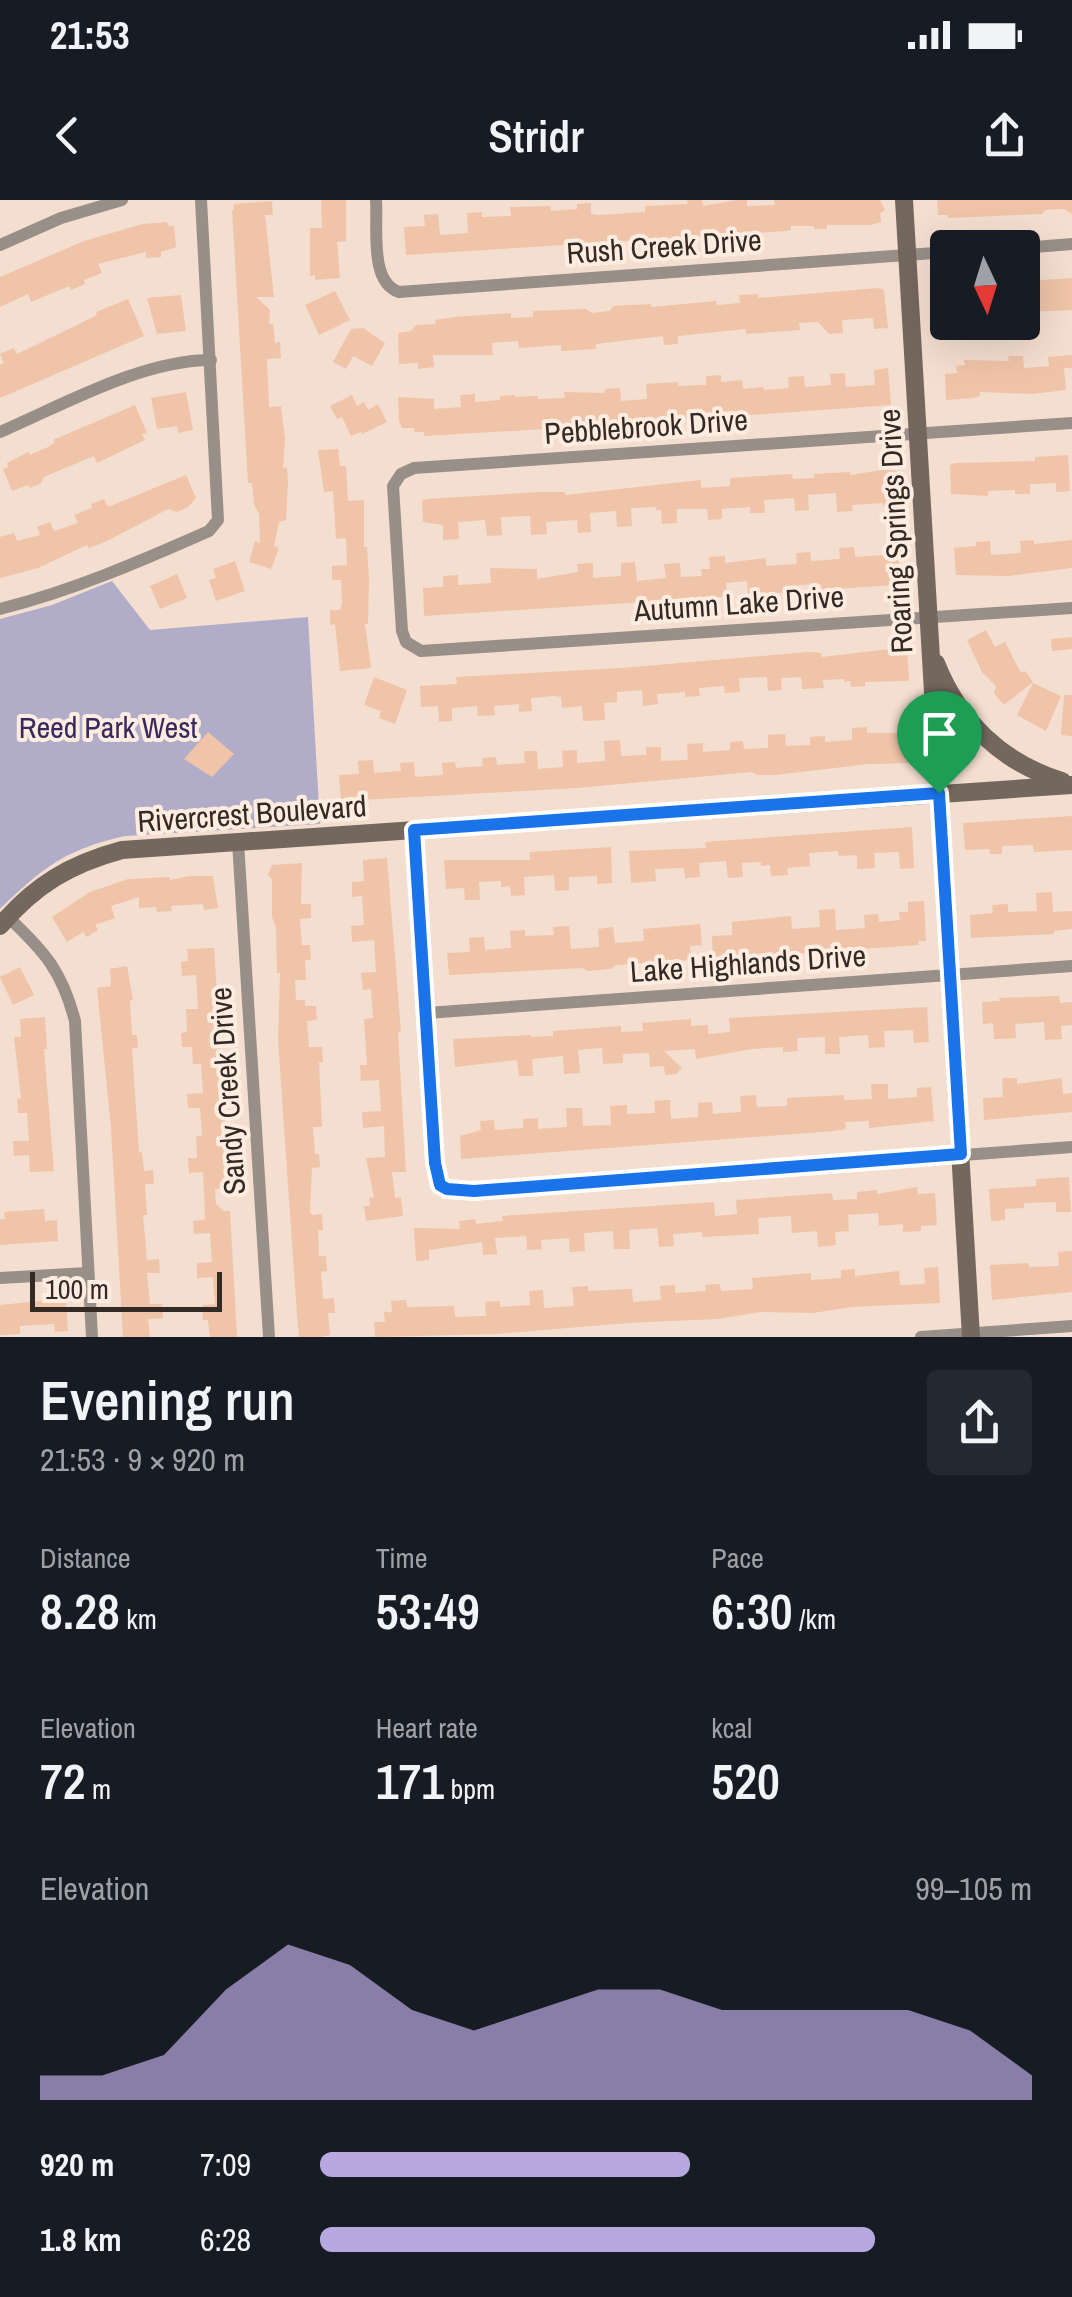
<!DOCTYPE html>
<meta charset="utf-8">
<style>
:root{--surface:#171b24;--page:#242831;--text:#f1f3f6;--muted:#9ea1a6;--accent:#b8a8e0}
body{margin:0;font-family:"Archivo Narrow",sans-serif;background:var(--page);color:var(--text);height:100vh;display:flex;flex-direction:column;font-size:38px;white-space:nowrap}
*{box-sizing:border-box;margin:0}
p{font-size:32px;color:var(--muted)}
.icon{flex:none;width:55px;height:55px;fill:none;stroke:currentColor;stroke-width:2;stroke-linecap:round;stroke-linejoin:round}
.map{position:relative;height:1137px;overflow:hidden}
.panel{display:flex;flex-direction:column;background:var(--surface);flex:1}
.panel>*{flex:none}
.needle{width:65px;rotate:176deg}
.controls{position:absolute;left:930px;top:30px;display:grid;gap:20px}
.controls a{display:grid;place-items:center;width:110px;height:110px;border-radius:10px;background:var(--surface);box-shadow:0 10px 40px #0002;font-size:50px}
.scale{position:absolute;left:30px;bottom:25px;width:192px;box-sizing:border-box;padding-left:10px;border:5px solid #332a25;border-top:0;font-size:28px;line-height:35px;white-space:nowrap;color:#332a25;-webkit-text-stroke:8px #feece0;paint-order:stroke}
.pin{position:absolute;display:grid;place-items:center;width:85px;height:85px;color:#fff;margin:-102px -42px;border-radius:50% 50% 50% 0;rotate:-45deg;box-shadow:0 0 10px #0007}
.pin .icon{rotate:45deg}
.round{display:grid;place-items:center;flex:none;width:105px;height:105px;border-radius:10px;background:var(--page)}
.overview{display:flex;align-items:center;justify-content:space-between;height:170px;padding:0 40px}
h1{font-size:55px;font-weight:600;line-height:75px}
.figures{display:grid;grid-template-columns:repeat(3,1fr);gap:15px;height:170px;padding:10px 40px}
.figures div{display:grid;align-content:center}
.figures b{font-size:50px;font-weight:600}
.figures small{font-size:28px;font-weight:400}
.figures p{font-size:28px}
.chart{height:280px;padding:20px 40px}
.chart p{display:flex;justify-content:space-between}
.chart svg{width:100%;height:180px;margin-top:10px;fill:var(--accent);opacity:.7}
ul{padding:0 40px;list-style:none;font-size:32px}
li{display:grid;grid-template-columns:160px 120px 1fr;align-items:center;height:75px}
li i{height:25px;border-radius:12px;background:var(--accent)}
.status{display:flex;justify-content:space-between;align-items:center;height:70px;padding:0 50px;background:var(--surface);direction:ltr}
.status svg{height:28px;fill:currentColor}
header{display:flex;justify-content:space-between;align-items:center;height:130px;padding:0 40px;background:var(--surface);font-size:45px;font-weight:600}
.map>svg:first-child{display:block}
.green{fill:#b1acc7}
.building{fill:#efc4a8}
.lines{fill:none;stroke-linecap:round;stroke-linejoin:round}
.street{stroke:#988f89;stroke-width:12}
.secondary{stroke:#74675e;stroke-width:18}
.route-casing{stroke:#fff;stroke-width:20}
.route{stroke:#1a73e8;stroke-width:12}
.labels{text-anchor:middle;stroke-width:8;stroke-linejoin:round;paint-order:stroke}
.street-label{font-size:30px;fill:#332a25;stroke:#feece0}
.park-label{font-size:30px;fill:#38285e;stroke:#feece0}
</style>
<div class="status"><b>21:53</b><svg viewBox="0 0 49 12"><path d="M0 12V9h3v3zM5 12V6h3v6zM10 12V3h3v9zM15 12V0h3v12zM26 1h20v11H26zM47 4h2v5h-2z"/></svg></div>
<header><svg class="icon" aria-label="back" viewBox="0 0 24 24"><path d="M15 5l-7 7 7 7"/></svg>Stridr<svg class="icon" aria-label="share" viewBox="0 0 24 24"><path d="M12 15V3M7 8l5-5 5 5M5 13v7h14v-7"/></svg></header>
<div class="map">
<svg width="1072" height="1137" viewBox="0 0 1072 1137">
<rect width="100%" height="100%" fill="#f4ded0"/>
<path class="green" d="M112,381L150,430L308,417L320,624L125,636C66,649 42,668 0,709V419L52,405Z"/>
<g class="building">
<path d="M321,0H346V41L337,42L340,78L315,80V75L310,76V28H322Z"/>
<path d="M687,0H702L703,6L737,0H747V6L775,5L774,0H880L885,10L880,13L881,22L871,25H827V29H814V26H791V30L786,31L406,55L404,27L425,26L424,15L438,14L440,35L468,33L467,13L482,12V17L511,16L510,7L550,6L551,11L577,9V4L591,3V14L600,15L645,12V6L688,4Z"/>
<path d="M937,0H1072V14L1064,9L1045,10L1042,14L948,18V15H938Z"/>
<path d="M272,1L273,15H265L274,97H256L270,110L269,124H273L275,143L280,142L281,158L267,159L269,207L281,206L285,239L283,268L287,267L288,281L286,320L279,322L274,346L279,348L271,369L249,362L255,341L260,343L259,314L254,304L252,283H248L232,10H234V4Z"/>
<path d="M167,22L168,26H174L176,47L161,52V57L146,58V52L98,64L102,73L84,80L85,84L71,90L69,86L31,102L28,94L0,107V77L84,41L143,24Z"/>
<path d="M1072,78V110L1029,112L1027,81Z"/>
<path d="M878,88L884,90L888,128L874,129L873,118L842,120L843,133L829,134L818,122L799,123L800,130L746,134V129L678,136V144L664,145L663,136L596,144V149L561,151V145L519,148L518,141L492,143L493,155H433L434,167L418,169V163L399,164L398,133L411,131L416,125L436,124L435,120L454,117L511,113V118L533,117V111L586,109L592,113L610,111L613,106L651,104V107L716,101L717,105L740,103L739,95L758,94V98Z"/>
<path d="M335,91L350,120L319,135L305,105Z"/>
<path d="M181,95L186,131L157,134L147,98Z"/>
<path d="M128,99L144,136L0,198V165L4,163L0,154L14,148L17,154L79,124L97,115L96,112Z"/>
<path d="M363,128L385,143L372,166L353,156L346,169L333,162L351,129Z"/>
<path d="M1072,155V168H1064L1066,190L1032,194L980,192V196L974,198L946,200L945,174L957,173L956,166L965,165L964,160L1009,161L1008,156H1023L1024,168L1049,166L1048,157Z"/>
<path d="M888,168L891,205L736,216L729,215V211L702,213L703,218L545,226V229L424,236V232H414V228H402L399,221L398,197L434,199V209L448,208L461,207L460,195L475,194V202L500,200V196L515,195V197L537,196L538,199L565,198L564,192L605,193V189L620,188L621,201L647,199L646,184L678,182V186L706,185V176L721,175V182L742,180L743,189L763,187L764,190L789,188L788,177L804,176L805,187L831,185L830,174L845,173L846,187L875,185L874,170Z"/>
<path d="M186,192L193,230L178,233L177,226L157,229L151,198Z"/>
<path d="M352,195L357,206L364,202L368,210L378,204L387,222L362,234L361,232L351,236L342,217L337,219L330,206Z"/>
<path d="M135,205L147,233L142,234L145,240L97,263L94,256L44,277L41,283L30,288L28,285L12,291L3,269L8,267L7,263L28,252L30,255L48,247L55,242L53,240Z"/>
<path d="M338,249L340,266H346L348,301L364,300V347H367L369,378L368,424H365L371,468L340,471L335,424L330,425V410H340L342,404L341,380H332V366L347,365L346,338L336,339L333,291L324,292L318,250Z"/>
<path d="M1068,255L1070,291L1056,292V283L1030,284V294H1015V290L988,291V296L951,294L950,265L955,263L1035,261V257Z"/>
<path d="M889,269L897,271L900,306L884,307L883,303L852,305L853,311L837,312L836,293L808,295L809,310L795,311L794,298L764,300L765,313H750V307L722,309V319L708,320L707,309H677V323L662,324L661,310H656V307L631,308L632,326L617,327L616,311L590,313L591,332L578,333L577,320L546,322L547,334L531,335L530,316L501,317L502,335L487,336L485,320L458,322L459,339L443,340V325L423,322L422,301L427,299L538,292H565V295L701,280V288L730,286V278L792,274L793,279L814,278V274L850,272V275Z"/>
<path d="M186,275L196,298L188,307L177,312L168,309L107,341L89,348L87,345L38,368L0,378V337L14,333L17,341L40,335L37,327L50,322L54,331L78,323L74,315L92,308L91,304L104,299L108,307Z"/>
<path d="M1034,340V344L1072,340V368L1008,376L956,375L954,348L976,346V342L990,341L991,355L1021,353L1020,341Z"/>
<path d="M898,344L900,382L894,385L821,390V384L798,385V392L748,394L747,381L726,383L727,395L721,397L424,416L423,388L443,387V376L458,375V385L491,383L490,368L537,369V379L578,372L577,364L593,363V378L621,376V363L635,362L637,381L666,378L664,364L680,363L681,377L702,376L701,369H710L709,357L725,356V363L766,358V366L797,364L796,353L810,352L811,361L840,359L839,348L854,347L855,357L885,355V345Z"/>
<path d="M235,361L245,391L216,401L209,380L216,378L213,369Z"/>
<path d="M177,374L187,398L160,409L150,386Z"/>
<path d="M986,430L995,447L1005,442L1021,473L1025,471L1033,482L1004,505L994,493L996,486L982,472L967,440Z"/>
<path d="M1072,437V449L1052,451L1051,439Z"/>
<path d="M907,447L909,481L865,482V486L851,487L850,481L844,482V479L823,480L824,488L802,489L801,477L781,478L782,490L768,491L767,477L739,478L740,492L725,493L724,486L699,488L700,496L685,497V492L657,494L658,504L643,506L642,490L617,492V502L604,503L605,520L583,521L582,506L562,508L561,497L554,496L531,498L532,511L519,512V504L494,506L495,515L478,516L477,506L452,508V521L439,522L438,506L421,507L420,486L457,484L456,477L622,468L808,452L821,453L822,457Z"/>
<path d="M374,477L407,490L395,524L379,518L381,511L364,505Z"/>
<path d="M1033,483L1061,496L1046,531L1017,515Z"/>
<path d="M1064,495H1072V536L1061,535Z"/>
<path d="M867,527V533H912L914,563L869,564L775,575H757L752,572L577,588L341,601L339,575L359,574L358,561L373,560L374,573L401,571L400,563L414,562L415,577L443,575L442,563L455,562L456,568L483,566L482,558L496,557L497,565L525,563L524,551H537L538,569L563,567L562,551L577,550V563L605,561L604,541L620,540L621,556L646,555V547H661V561L688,560L687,544L703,543V552L730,550V542L743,541L744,549L768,548V535L785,534L786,546L810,545V537L825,536V542L852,540V528Z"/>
<path d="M208,532L234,554L212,577L184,559Z"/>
<path d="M1072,616V650L1034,652L1033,645L1002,646V654H990L989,649L965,650L963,623Z"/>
<path d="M912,627L914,668L900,669L899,652L874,653L875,668L857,669V655L839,656L838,651L809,653L810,666L787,668L788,675L771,676L770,665L761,666V662L742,663L743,677L728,678L726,661L699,663L700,677L685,678L684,668L655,669L656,681L631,683L629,651L706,648L705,642Z"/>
<path d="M611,647L612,683L597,684V676L569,677V690L555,691L554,675L524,677L525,695L511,696L510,686L501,687V681L479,682L480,700H465L464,688L446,689L444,660H530V652Z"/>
<path d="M387,658L401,831L398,832L406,972H392L395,998L401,997L403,1016L366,1021L364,1006H370L369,998L374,997L366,958L385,957L384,926L363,928L362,912L381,911L379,880L361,881L360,865H367L364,819L373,818L371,789L363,790L361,773L376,772L374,740L352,742L351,726L364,725L362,696L352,697V682L364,681L363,660Z"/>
<path d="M302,663L301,704H311V718L300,719L302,745H310L311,760H305L306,780H295L296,800H305V806H316L317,820L307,821L309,847H322L323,862H319L322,927H313L315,954H319L320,967L312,968L310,1012L312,1015L322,1014L323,1030H318L319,1056H326L327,1071L321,1072L323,1099L334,1098L335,1113H328L330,1135L321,1137H299L297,1115L278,840L280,773H277L276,728L272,717V679L268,675L272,665Z"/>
<path d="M190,676H213L218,708L204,710L203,704L171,706L172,711L157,712L156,707L139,708V697L111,706L115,718L95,725L98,730L87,737L83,732L67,742L52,717L90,692L128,679L169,677L170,680Z"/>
<path d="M1052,692L1053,712L1072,711V729L1054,731V734L971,738L970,715L993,713L992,705L1008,704V712L1037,711L1036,693Z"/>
<path d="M924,701L926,741H918L919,745L713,759L712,736L732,735V722L791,716L792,729L820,727L819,710L835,709L836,730L865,728L864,715L878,714L879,722L900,720L899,712H908V702Z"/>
<path d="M700,724L702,745L690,746L691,760L616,765L611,769L588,771L582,768L449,775L447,753L470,752L469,738L484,737L485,750L511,748L510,731L525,730V736L554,735L553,727L569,726L571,749L599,747L598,729L613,727L615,743L644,741L643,729Z"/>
<path d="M214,748L230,988L215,989L216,1004L224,1011H230L237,1137H210L208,1120H203L202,1105L215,1104L213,1077L197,1078V1063L212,1062L210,1033L194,1034L193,1021L205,1020L204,990L203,972L189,973L188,958H197L196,936H202L200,908H188L187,894L203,893L201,864H193L192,847H182L181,833L187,832L186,809H198L196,775L182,776L181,762L188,761L187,749Z"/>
<path d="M127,766L133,800H130L132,835H137L138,848H132L139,952H142L144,971L153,970L154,984H145L147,1015H143L147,1060L159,1059L160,1073H147L150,1104H162L163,1118L148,1119L150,1137H123L111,928L97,788L111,786L110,769Z"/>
<path d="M20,767L34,795L13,805L0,777Z"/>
<path d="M1059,796L1060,803L1072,802V825L1061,826L1062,839L1045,840L1044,822L1015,824L1016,838L1000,839H994L993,823L983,824L982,802L1000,801L999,798Z"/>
<path d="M927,807L929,842L914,843L913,830L884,831L885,847L869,848L868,835L839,837L840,854H825V837L797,838L798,851L783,852V847L752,849L696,859L695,849L664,851L682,868L676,874L665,875L664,866L650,867L649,853L623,854V863L603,864L602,848L578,850L580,873L564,874L563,856L532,859L533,876H519L517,860L455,867L453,839L531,835V837L553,836V831L621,826V832L643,831L642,823L691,819V826L708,825V834L730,832L729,818Z"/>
<path d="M45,817L47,849H44L54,971L30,972L29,955L14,956L13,941H29L27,913H18L17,899L21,898L14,837H21L20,819Z"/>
<path d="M1002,878H1017V884L1062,878L1063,894L1072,893V912L984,920L983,898L1003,897Z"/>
<path d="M871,884H888V899L917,897V888L931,887L934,921L869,928V921L845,922L846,929L834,931L461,959L460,936L481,930L480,921L494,920L495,930L523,928V919L538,918V929L567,927L566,908H582L583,926L611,925L610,906L627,905V914L655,913L654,901L670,900L671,919L698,917V903L712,902L713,914L741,912L740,896L756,895L757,907L787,906V898L844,895V900L872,899Z"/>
<path d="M1069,977L1071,1012H1056V1002L1024,1003V1008L1005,1009V1020L991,1021L989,989L1036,986V979Z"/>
<path d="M917,987L918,994L935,993L937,1025L921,1026V1031L903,1032V1024L879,1026L878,1013L848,1015L849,1031L835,1032L836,1045L818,1047L817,1031L792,1033L791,1016L758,1018L759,1034L702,1037V1032L673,1034L674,1046L659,1047L657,1028L629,1030L630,1049H614L613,1031L584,1033L585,1051L570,1052L569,1038L541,1040L542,1049L527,1050L526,1036L495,1038L497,1054L483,1055L482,1042L429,1050V1060L416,1061L414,1028L460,1029L459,1021L475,1019L476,1024L503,1021L502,1016L714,1002L715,1016L737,1014L736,1000L832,993L833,1000L857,999V992L877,990V994Z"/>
<path d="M44,1009L45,1021L57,1020L58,1041L0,1045V1019H5L4,1012Z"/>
<path d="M1072,1051V1092L992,1100L990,1065L1028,1063L1029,1067L1059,1066L1058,1052Z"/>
<path d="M938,1067L940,1103L852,1107L813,1113L761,1112L717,1119L628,1123L496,1134L375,1137L374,1122H385L384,1112H392L391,1101L406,1100L407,1107L454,1106L455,1117L486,1116L485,1102L500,1101V1107L530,1105L529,1091L543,1090L544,1108L574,1106L572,1087L588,1086V1091L632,1089L633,1102L661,1100L660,1086L675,1085V1093L706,1091L705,1085L720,1084L721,1091L753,1089L752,1078L811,1073V1080L841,1078V1070L855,1069V1076L899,1071L900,1085L925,1084L924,1068Z"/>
<path d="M60,1099L66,1102L68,1131L55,1132L54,1124L20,1126V1134L0,1135V1105Z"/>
</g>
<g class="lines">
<g class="street">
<path d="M376,0C378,27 369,82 399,92L948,52"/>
<path d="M0,45L61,18L122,0"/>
<path d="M1022,48L1072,44"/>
<path d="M1072,223L414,268L401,274L393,286L402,431L406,442L421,451L1072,408"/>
<path d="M0,232C63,205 142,160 211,160"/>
<path d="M0,409C72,391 141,361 209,331L218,320L201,0"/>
<path d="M414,630L435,963L441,985L447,989L474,991L1072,947"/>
<path d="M238,642L269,1137"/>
<path d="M8,717C45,752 62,771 75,821L92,1137"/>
<path d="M427,813L1072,766"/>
<path d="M0,1078L87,1073"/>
<path d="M921,1137L1072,1126"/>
</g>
<g class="secondary">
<path d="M904,0L971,1137"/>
<path d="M936,463C959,521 1002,563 1062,581"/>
<path d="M0,726C35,685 70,664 122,650L1072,585"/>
</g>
</g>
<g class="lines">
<g class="route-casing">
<path id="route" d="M939,593L961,954L474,991L447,989L440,985L435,963L414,630Z"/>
</g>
<use href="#route" class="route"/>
</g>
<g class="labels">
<g class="street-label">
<text transform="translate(664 47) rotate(-4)" y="10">Rush Creek Drive</text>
<text transform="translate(646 227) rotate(-4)" y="10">Pebblebrook Drive</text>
<text transform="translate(896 331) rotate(-93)" y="10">Roaring Springs Drive</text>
<text transform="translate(739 404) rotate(-4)" y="10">Autumn Lake Drive</text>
<text transform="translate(252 614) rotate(-4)" y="10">Rivercrest Boulevard</text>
<text transform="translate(748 764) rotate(-4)" y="10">Lake Highlands Drive</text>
<text transform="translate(228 891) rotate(-94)" y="10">Sandy Creek Drive</text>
</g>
<g class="park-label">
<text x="108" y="538">Reed Park West</text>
</g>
</g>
</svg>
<div class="controls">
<a><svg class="needle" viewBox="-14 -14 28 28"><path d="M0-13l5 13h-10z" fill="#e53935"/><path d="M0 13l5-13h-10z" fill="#9ea1a6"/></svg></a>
</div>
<div class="scale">100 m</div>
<div class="pin" style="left:939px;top:593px;background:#1e9e55"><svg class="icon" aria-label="arrive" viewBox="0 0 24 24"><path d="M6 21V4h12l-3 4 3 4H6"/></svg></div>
</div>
<section class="panel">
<div class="overview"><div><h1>Evening run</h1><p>21:53 · 9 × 920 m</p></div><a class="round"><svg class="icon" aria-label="share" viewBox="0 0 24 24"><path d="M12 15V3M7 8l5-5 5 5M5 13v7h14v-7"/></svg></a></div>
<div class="figures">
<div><p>Distance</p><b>8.28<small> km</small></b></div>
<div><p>Time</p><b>53:49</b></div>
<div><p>Pace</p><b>6:30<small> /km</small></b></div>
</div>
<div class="figures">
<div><p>Elevation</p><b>72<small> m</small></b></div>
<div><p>Heart rate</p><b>171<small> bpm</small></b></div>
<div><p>kcal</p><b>520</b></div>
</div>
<div class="chart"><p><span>Elevation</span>99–105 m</p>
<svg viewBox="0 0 160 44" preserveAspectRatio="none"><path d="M0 44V38L10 38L20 33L30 17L40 6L50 11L60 22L70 27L80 22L90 17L100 17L110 22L120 22L130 22L140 22L150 27L160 38V44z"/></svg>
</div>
<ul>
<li><b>920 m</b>7:09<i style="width:52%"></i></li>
<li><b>1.8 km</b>6:28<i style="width:78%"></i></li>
</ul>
</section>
